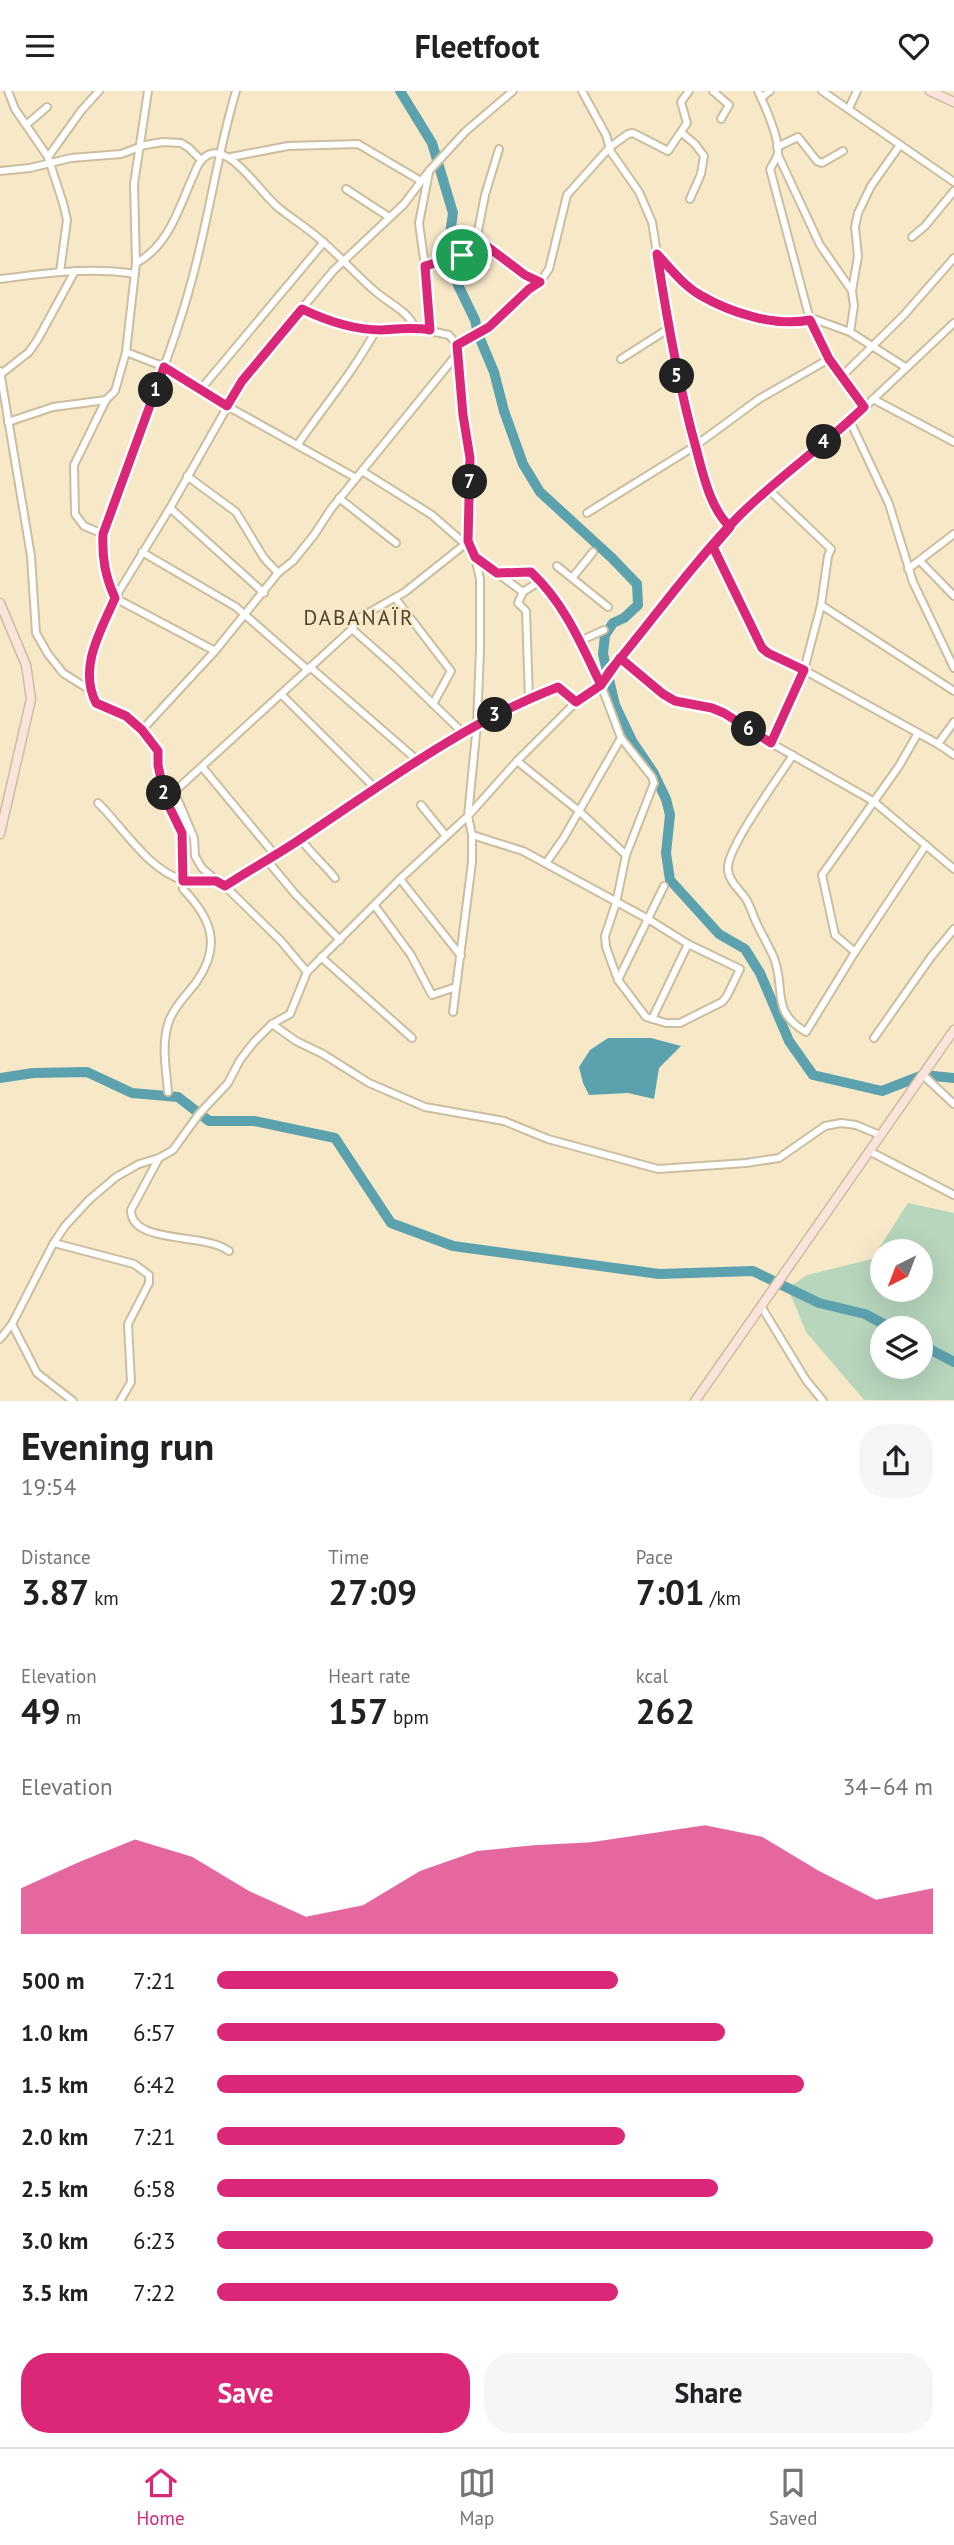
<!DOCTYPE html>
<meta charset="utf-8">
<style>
:root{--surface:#fff;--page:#f6f6f6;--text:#202124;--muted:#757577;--line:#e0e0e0;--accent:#db2777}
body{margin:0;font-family:"PT Sans",sans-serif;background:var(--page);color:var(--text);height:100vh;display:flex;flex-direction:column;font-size:26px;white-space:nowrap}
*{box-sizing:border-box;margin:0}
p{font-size:23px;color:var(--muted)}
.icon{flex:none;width:38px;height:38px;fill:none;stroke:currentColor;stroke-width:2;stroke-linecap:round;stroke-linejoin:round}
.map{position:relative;height:1310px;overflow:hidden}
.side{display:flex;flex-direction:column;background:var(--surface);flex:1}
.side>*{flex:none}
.needle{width:46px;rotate:222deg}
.tools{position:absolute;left:870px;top:1148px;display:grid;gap:14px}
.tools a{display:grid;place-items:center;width:63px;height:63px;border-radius:50%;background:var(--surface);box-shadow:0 7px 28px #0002;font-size:35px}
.pin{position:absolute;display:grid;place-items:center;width:60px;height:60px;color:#fff;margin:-30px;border:4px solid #fff;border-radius:50%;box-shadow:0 2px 7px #0007}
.km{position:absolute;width:35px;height:35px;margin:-18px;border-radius:50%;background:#222;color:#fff;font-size:19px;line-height:35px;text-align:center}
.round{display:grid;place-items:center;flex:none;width:74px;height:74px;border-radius:28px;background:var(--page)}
.overview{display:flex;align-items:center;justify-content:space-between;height:119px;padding:0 21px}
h1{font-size:38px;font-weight:700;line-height:52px}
.figures{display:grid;grid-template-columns:repeat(3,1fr);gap:10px;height:119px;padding:7px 21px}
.figures div{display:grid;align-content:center}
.figures b{font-size:35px;font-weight:700}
.figures small{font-size:19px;font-weight:400}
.figures p{font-size:19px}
.chart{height:196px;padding:14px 21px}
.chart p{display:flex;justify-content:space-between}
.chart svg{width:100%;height:126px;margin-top:7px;fill:var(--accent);opacity:.7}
.primary-button{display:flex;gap:14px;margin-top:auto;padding:14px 21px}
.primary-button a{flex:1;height:80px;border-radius:28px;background:var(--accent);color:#fff;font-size:28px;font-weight:700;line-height:80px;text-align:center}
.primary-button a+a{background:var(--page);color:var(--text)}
ul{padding:0 21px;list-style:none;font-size:23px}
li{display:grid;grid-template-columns:112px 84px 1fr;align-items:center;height:52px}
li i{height:18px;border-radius:9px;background:var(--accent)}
header{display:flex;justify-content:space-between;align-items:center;height:91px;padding:0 21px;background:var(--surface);font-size:32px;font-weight:700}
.dock{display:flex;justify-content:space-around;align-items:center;height:98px;border-top:2px solid var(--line);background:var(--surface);font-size:19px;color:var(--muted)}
.dock a{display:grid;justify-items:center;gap:4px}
.dock .on{color:var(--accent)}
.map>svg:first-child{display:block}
.green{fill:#b7d6bc;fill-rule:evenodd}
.water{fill:#5ca2ae}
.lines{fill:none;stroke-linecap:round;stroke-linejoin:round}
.river{stroke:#5ca2ae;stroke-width:10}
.street-casing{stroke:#cbbe9e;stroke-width:10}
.secondary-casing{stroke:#cbbe9e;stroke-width:11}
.street{stroke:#fff;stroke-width:6}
.secondary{stroke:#fce3dc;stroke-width:8}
.route-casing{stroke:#fff;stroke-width:14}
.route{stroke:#db2777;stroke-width:9}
.labels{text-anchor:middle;stroke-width:5;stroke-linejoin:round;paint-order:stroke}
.neighbourhood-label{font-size:21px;letter-spacing:2px;fill:#504428;stroke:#f7e9c8}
</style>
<header><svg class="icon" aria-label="menu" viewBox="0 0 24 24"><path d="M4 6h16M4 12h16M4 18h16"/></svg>Fleetfoot<svg class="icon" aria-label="heart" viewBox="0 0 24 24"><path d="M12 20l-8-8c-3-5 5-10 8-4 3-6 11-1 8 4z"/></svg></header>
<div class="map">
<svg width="954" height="1310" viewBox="0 0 954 1310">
<rect width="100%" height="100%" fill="#f7e9c8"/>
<path class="green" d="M908,1112L954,1122V1309H864L806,1241L788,1197L807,1184L872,1168ZM882,1160H920V1199H882ZM882,1237H920V1276H882Z"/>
<path class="water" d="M608,947H651L681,955L659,977L654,1008L628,1002L589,1004L583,992L579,976L590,959Z"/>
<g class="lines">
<g class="river">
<path d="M400,0L432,52L453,122L448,156L458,194L475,229L478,243L494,281L504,320L523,373L540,401L612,467L637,493L638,514L624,527L613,532L605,544L603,563L615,614L632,650L653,681L666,708L670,724L666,762L670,789L719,843L745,858L760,882L789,950L813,984L882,1000L923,984L954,987"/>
<path d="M0,987L33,982L87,981L132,1002L178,1006L209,1030H254L335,1047L391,1132L453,1155L659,1183L753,1180L819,1212L865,1223L891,1237"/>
<path d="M920,1253L954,1271"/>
</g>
<g class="street-casing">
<g id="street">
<path d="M8,0L15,18L48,66L63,112L67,129L60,181"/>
<path d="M582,0L606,44L611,61L639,101L652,131L657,162L684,192L699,203L743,222L785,231L799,232L814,228L850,241L905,276"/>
<path d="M713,0L729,14L721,28"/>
<path d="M758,0C765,15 779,46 778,62C777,67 773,73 770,78L810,229L829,268L864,316"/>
<path d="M822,0L954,91"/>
<path d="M761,7L770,0"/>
<path d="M849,17L857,0"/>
<path d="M26,34L47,16"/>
<path d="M682,42L695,53L704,65L701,83L690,108"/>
<path d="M777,56L798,46L817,70L822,72L843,60"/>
<path d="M499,58L485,104L477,145C490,165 519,181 540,191"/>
<path d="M778,64L820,154L852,200"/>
<path d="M48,66L81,20L99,0"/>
<path d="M231,66L288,55L358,53L421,90"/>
<path d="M0,80L30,77L71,67L121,63L145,54L163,51L181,52L189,57L201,69"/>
<path d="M429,81L419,132L430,212V238"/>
<path d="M346,98L389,126"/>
<path d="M912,146L925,135L954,100"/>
<path d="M657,164C667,229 679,293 696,356C703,382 710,416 730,436"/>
<path d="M136,172L134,93L148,0"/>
<path d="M425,175L462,164L480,151"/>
<path d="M0,188C45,182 90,176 135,183"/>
<path d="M850,241L854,215L852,200L858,165L855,136L858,122L871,95L900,54"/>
<path d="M457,254L489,236L529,198L540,191L549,178L567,104L610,56L628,43L633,42L668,60L687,32L681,11L689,0"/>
<path d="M126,261L165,276L227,315L356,387"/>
<path d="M621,268L668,238"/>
<path d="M0,280L31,465L36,542L48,563L63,582L90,599"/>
<path d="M1,283L29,261L38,248L75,180"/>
<path d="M841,286L903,225L954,167"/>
<path d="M201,298L324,151"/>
<path d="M873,308L954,351"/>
<path d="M850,330L889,413L913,491L954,577"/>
<path d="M8,331L53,316L106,309L115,300L126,261L136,172C167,156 178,120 191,90C196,80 198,69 208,64C231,52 262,105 280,118C294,129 309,138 322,150C341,166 357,185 376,201C390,213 408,220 415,237"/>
<path d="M298,353C324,315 354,280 376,239"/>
<path d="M362,380L432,424L465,453"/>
<path d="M187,385L236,421L264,467L278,482"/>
<path d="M768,398L831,458L828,465L821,514L804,579L771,652"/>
<path d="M339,407L396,452"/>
<path d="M170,417L264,502"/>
<path d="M587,422L695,355L759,308L829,268"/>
<path d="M103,443L84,435L75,423L74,374L106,309"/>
<path d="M713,456L759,550L768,562L804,579L938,653L954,664"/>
<path d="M142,461L236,516L308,579"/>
<path d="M475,466L523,501L518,512L526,520L529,609"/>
<path d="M920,470L954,505"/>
<path d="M557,475L608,516"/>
<path d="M908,478L954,443"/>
<path d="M497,482L531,481L540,490"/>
<path d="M572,487L593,461"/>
<path d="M395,507L451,580L433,613"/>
<path d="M821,514L954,600"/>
<path d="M352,538L395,576L462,641"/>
<path d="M580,550L604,539"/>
<path d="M215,560L115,507L107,488L102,466L103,443C129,358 168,278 191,192C209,128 217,63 236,0"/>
<path d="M620,567L663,603L675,610L712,616L724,622L771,652L873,710L954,778"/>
<path d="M310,576L417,669"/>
<path d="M281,603L374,696"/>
<path d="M142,639L215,560L278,482L293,470L314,444L331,418L458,262L457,254L449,244L416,237L376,239L353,235L315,225L302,218"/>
<path d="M938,653L954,631"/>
<path d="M793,664C779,686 729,754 728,776C727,789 740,799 746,808C751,816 753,825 757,833C762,844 769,855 774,867C786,899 770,920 806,941L855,861L926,754"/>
<path d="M517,670L579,720L626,764"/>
<path d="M203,677L275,764"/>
<path d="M166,707L180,714L174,701L352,538L359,527L405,501L469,450L470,367L463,324L458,262"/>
<path d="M98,712C122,735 149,780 183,789C193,792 205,791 216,790"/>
<path d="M180,714L194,747L195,765L202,777L218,791"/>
<path d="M421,714L446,745"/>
<path d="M472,744L523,760L648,828L688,853L740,878L727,905L722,911L680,932H666L646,926L618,889L606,856L605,845L616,812L626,764L654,692L652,686L621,647L601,594L572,534L552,504L540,490L523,501"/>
<path d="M301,748C311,763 324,773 335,787"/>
<path d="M266,768L296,804L340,849"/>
<path d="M546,772L563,748L621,647"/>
<path d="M400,788L461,865"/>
<path d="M375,815L411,864L432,904L456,896"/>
<path d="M855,861L835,844L822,784L899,675L918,642"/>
<path d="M321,866L412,947"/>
<path d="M307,881L281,850L225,795L301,748L374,696L462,641L504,619L560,595L576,611"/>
<path d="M618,889L664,795"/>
<path d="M453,921L472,771V744L468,725L477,633L480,559V488L475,466L469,450"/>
<path d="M652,928L688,853"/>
<path d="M272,933L296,950L323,963L369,992L425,1016L504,1030L548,1048L658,1078L746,1072L779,1067L825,1035L841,1032L856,1034L880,1044"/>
<path d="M874,947L931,866L954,838"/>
<path d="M923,984L954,1013"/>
<path d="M168,1001C166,977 161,953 169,930C175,914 187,904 197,890C222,854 211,827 183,798L182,742L165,707L158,674L157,660L142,639L126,625L96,612L90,599L89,577L97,549L115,507L170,417L242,290L333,180L404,113L429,80L466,40L513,0"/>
<path d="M869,1060L954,1104"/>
<path d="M159,1067L131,1119C131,1154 204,1141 229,1160"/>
<path d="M54,1152L134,1173L149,1184V1192L128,1233L131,1291L120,1310"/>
<path d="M761,1215L806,1289L823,1310"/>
<path d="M12,1233L37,1282L73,1310"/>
<path d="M0,1248L12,1233L53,1153L65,1135L89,1109L116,1086L139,1073L159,1067L173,1059L199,1023L228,992L240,969L254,951L272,933L290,923L307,881L400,788L468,725L517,670L576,611L601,594L609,581L676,497L739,425L789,379L850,330L954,232"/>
</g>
</g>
<g class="secondary-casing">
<g id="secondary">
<path d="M930,0L954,11"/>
<path d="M0,512L26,574L31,608L0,743"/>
<path d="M695,1310L954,939"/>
</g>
</g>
<use href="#street" class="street"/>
<use href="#secondary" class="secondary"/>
</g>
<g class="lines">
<g class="route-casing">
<path id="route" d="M462,164L425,175L430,239C413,236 397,238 381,239C354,239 325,229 302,218L242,290L227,315L164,276L103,443C102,467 105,485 115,507C101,540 78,576 96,612L126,625L142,639L158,660V674L165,707L182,742L183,790H216L225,795C251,778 277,764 302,747C386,691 463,633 558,596L576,611L601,594L609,581C652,530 692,473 739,425C778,386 824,355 864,316L829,268L810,229C775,236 731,222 700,204C683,194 670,177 657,163C667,229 678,293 696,357C703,383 710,417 730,436L713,456L762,557L768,562L804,579L771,652L724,622L712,617L675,610L663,603L620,567L601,594C581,553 565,513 531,481L497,482L475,466L468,450L470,367L463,324L457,254L489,236L529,198L540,191L525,184L480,150L462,164"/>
</g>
<use href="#route" class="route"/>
</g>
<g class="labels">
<g class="neighbourhood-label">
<text x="359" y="534">DABANAÏR</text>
</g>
</g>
</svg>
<div class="tools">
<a><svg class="needle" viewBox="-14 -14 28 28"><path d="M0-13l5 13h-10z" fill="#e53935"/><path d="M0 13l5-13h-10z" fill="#757577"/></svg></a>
<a><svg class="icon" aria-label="layers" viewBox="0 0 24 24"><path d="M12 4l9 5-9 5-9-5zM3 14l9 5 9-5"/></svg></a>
</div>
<div class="pin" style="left:462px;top:164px;background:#1e9e55"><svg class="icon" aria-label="arrive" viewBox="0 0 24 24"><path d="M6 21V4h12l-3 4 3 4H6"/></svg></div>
<b class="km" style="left:156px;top:299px">1</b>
<b class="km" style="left:164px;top:702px">2</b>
<b class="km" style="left:495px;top:624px">3</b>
<b class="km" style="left:824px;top:351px">4</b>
<b class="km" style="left:677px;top:285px">5</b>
<b class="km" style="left:749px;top:638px">6</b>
<b class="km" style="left:470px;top:391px">7</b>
</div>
<section class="side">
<div class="overview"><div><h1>Evening run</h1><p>19:54</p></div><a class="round"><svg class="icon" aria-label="share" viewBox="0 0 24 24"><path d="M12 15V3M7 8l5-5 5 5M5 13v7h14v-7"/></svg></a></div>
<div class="figures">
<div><p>Distance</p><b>3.87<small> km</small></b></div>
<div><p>Time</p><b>27:09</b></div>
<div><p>Pace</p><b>7:01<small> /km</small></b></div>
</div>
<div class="figures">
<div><p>Elevation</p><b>49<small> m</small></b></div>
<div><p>Heart rate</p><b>157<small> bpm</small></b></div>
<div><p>kcal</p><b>262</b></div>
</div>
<div class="chart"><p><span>Elevation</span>34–64 m</p>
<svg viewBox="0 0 160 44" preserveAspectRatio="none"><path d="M0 44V28L10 19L20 11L30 17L40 29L50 38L60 34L70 22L80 15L90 13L100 12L110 9L120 6L130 10L140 22L150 32L160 28V44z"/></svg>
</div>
<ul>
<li><b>500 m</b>7:21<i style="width:56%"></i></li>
<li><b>1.0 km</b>6:57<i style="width:71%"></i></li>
<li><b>1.5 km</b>6:42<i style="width:82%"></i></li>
<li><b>2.0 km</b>7:21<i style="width:57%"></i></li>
<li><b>2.5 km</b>6:58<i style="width:70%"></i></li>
<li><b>3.0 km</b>6:23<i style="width:100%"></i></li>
<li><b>3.5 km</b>7:22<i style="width:56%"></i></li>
</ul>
<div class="primary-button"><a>Save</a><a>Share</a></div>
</section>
<nav class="dock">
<a class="on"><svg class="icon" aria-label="home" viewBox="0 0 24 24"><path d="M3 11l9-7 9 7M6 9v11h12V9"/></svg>Home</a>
<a><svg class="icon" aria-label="map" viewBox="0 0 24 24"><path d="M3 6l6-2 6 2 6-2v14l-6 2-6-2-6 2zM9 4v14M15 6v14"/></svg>Map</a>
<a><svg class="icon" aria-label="saved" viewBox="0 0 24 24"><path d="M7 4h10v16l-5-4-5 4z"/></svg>Saved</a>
</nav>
